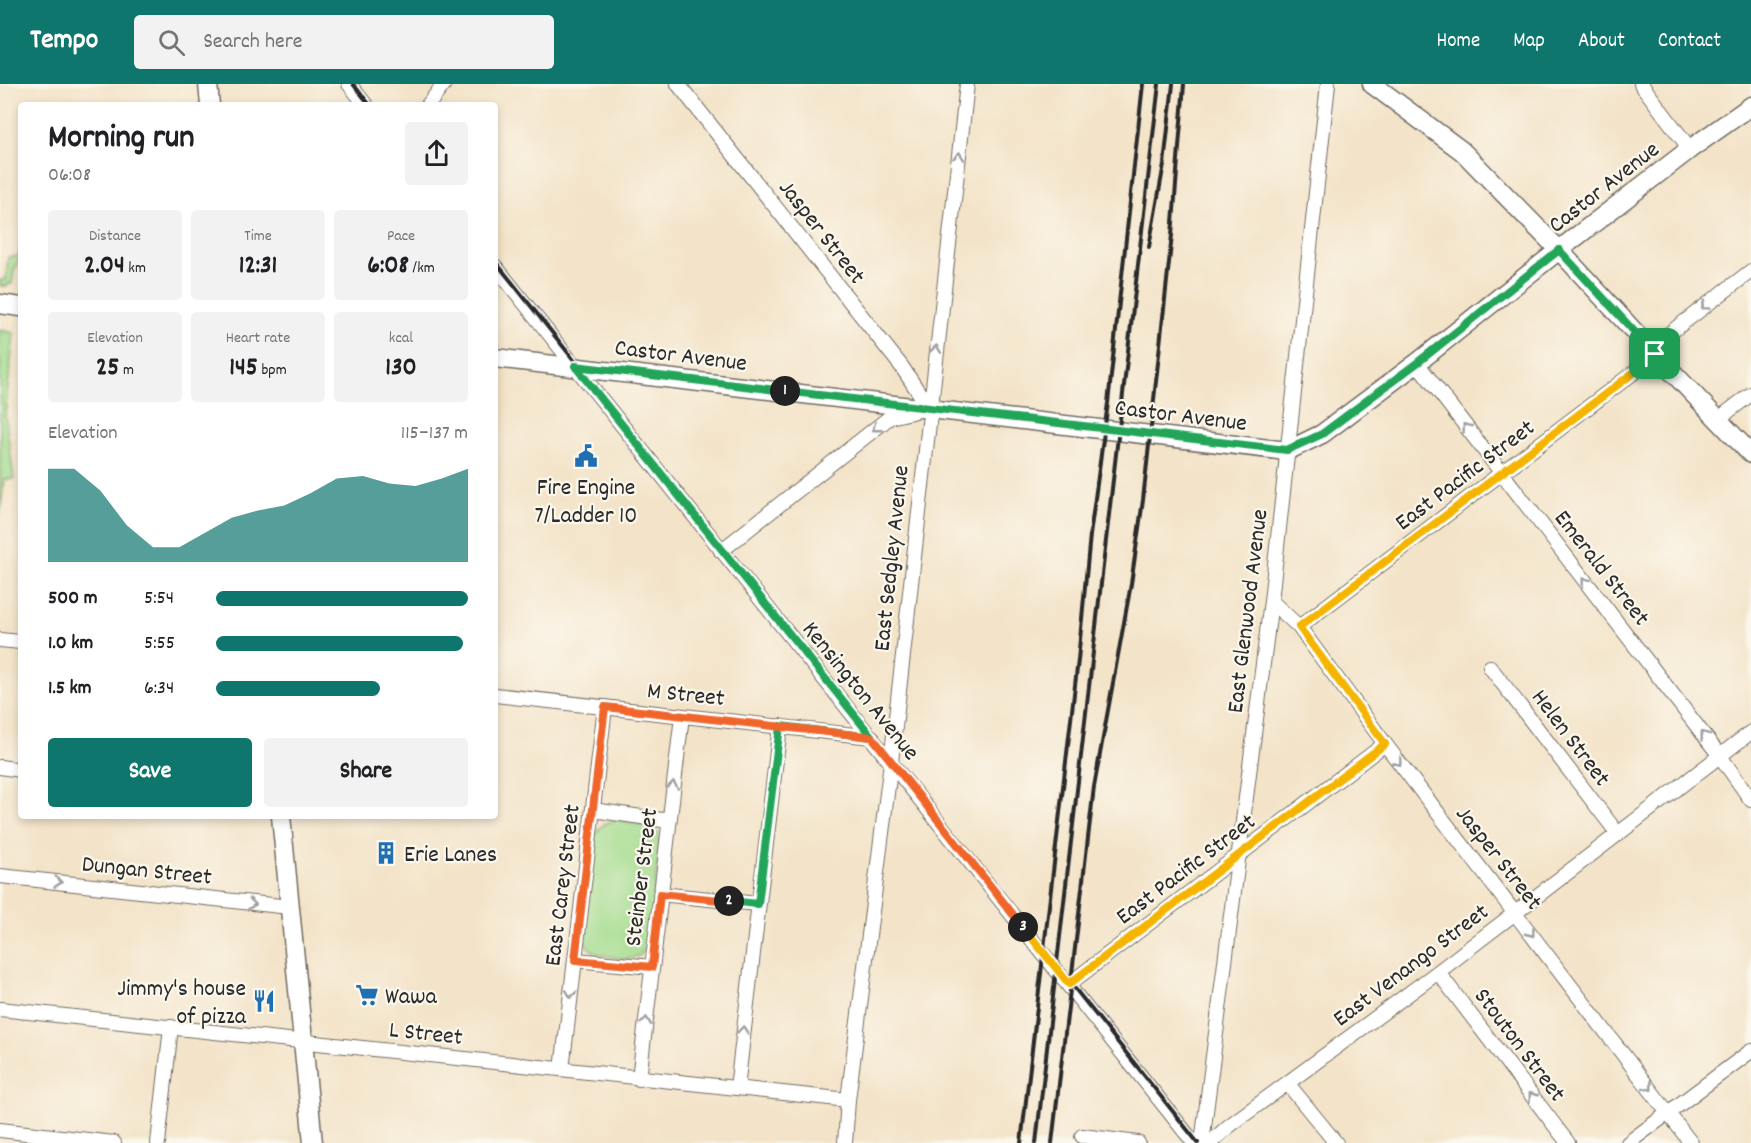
<!DOCTYPE html>
<meta charset="utf-8">
<style>
:root{--surface:#fff;--page:#f2f2f2;--text:#202124;--muted:#757577;--accent:#0f766e}
body{margin:0;font-family:Dekko,sans-serif;background:var(--page);color:var(--text);height:100vh;display:flex;flex-direction:column;font-size:22px;white-space:nowrap}
*{box-sizing:border-box;margin:0}
p{font-size:20px;color:var(--muted)}
.icon{flex:none;width:33px;height:33px;fill:none;stroke:currentColor;stroke-width:2;stroke-linecap:round;stroke-linejoin:round}
.map{position:relative;flex:1;overflow:hidden}
.sheet{position:absolute;left:18px;top:18px;width:480px;height:717px;display:flex;flex-direction:column;background:var(--surface);border-radius:6px;box-shadow:0 3px 9px #0003}
.sheet>*{flex:none}
.pin{position:absolute;display:grid;place-items:center;width:51px;height:51px;color:#fff;margin:-26px;border-radius:12px;box-shadow:0 3px 9px #0006}
.km{position:absolute;width:30px;height:30px;margin:-15px;border-radius:50%;background:#222;color:#fff;font-size:16px;line-height:30px;text-align:center}
.round{display:grid;place-items:center;flex:none;width:63px;height:63px;border-radius:6px;background:var(--page)}
.head{display:flex;align-items:center;justify-content:space-between;height:102px;padding:0 30px}
h1{font-size:33px;font-weight:800;line-height:45px}
.figures{display:grid;grid-template-columns:repeat(3,1fr);gap:9px;height:102px;padding:6px 30px}
.figures div{display:grid;align-content:center;border-radius:6px;background:var(--page);text-align:center}
.figures b{font-size:26px;font-weight:800}
.figures small{font-size:16px;font-weight:400}
.figures p{font-size:16px}
.chart{height:168px;padding:12px 30px}
.chart p{display:flex;justify-content:space-between}
.chart svg{width:100%;height:108px;margin-top:6px;fill:var(--accent);opacity:.7}
.action{display:flex;gap:12px;margin-top:auto;padding:12px 30px}
.action a{flex:1;height:69px;border-radius:6px;background:var(--accent);color:#fff;font-size:24px;font-weight:800;line-height:69px;text-align:center}
.action a+a{background:var(--page);color:var(--text)}
ul{padding:0 30px;list-style:none;font-size:20px}
li{display:grid;grid-template-columns:96px 72px 1fr;align-items:center;height:45px}
li i{height:15px;border-radius:8px;background:var(--accent)}
header{display:flex;align-items:center;gap:36px;box-sizing:border-box;height:84px;padding:0 30px;background:var(--accent);color:#fff}
header strong{font-size:28px}
nav{display:flex;gap:33px;margin-inline-start:auto;font-size:21px}
.search{width:420px;height:54px;background:var(--page);display:flex;align-items:center;gap:15px;box-sizing:border-box;padding:0 21px;border-radius:6px;color:var(--muted);font-size:22px}
.map>svg:first-child{display:block}
.green{fill:#a3db8d;stroke:#67835c;stroke-width:1.5}
.lines{fill:none;stroke-linecap:round;stroke-linejoin:round}
.minor-casing{stroke:#716b62;stroke-width:16}
.major-casing{stroke:#716b62;stroke-width:21}
.minor{stroke:#fff;stroke-width:14}
.major{stroke:#fff;stroke-width:18}
.rail{stroke:#2b2b2b;stroke-width:4}
.oneway{stroke:#a0a0a0}
.split-1-casing{stroke:#fff;stroke-width:12}
.split-2-casing{stroke:#fff;stroke-width:12}
.split-3-casing{stroke:#fff;stroke-width:12}
.split-4-casing{stroke:#fff;stroke-width:12}
.split-1{stroke:#22a559;stroke-width:8}
.split-2{stroke:#22a559;stroke-width:8}
.split-3{stroke:#f0652b;stroke-width:8}
.split-4{stroke:#f5b400;stroke-width:8}
.labels{text-anchor:middle;stroke-width:4.5;stroke-linejoin:round;paint-order:stroke}
.street-label{font-size:24px;fill:#2b2b2b;stroke:#fbf7ec}
.poi-label{font-size:24px;fill:#2b2b2b;stroke:#fbf7ec;text-anchor:start}
</style>
<header>
<strong>Tempo</strong>
<div class="search"><svg class="icon" aria-label="search" viewBox="0 0 24 24"><circle cx="10" cy="10" r="6"/><path d="M15 15l6 6"/></svg>Search here</div>
<nav><a>Home</a><a>Map</a><a>About</a><a>Contact</a></nav>
</header>
<div class="map">
<svg width="1751" height="1059" viewBox="0 0 1751 1059">
<rect width="100%" height="100%" fill="#fbf7ec"/>
<filter id="ink" filterUnits="userSpaceOnUse"><feTurbulence type="fractalNoise" baseFrequency=".0167" numOctaves="2"/><feDisplacementMap in="SourceGraphic" scale="12" xChannelSelector="R" yChannelSelector="G"/><feConvolveMatrix kernelMatrix="1 2 1 2 8 2 1 2 1" color-interpolation-filters="sRGB"/></filter>
<filter id="wash" filterUnits="userSpaceOnUse"><feTurbulence type="fractalNoise" baseFrequency=".008" numOctaves="4" result="noise"/><feDisplacementMap in="SourceGraphic" scale="24" xChannelSelector="R" yChannelSelector="G"/><feGaussianBlur stdDeviation="1.35" result="paint"/><feColorMatrix in="noise" values="0 0 0 0 0 0 0 0 0 0 0 0 0 0 0 0 0 1.4 0 .05"/><feComposite in="paint" operator="in"/></filter>
<g filter="url(#wash)">
<rect width="100%" height="100%" fill="#f3e3c8"/>
<g class="green">
<path d="M21,155V172L14,187L12,200L9,199L8,202H0V196H6L8,173L19,172Z"/>
<path d="M0,246L14,249L5,330L14,395H4L0,430Z"/>
<path d="M617,735L652,743L658,749L660,759L648,859L641,871L629,875H622L597,870L587,862L583,852L594,751L604,740Z"/>
</g>
</g>
<g filter="url(#ink)">
<g class="lines">
<g class="minor-casing">
<g id="minor">
<path d="M349,0L366,21"/>
<path d="M678,0L902,283L929,324"/>
<path d="M1641,0L1690,65"/>
<path d="M428,21L444,0"/>
<path d="M495,182L1194,1059"/>
<path d="M1417,279L1720,672L1751,716"/>
<path d="M1717,336L1751,310"/>
<path d="M721,467L890,333L916,327"/>
<path d="M1271,517L1299,543L1385,660L1691,1059"/>
<path d="M1299,543L1645,280L1655,270L1662,255L1751,187"/>
<path d="M0,556L21,558"/>
<path d="M1490,583L1618,750"/>
<path d="M495,611L872,653"/>
<path d="M0,683L21,686"/>
<path d="M593,726L669,737"/>
<path d="M0,792L290,823"/>
<path d="M660,810L758,820"/>
<path d="M575,876L652,883"/>
<path d="M1438,888L1568,1059"/>
<path d="M1069,900L1385,660"/>
<path d="M0,925L848,1016"/>
<path d="M562,985L605,623"/>
<path d="M639,995L682,632"/>
<path d="M1288,1000L1336,1059"/>
<path d="M737,1004L780,642"/>
<path d="M0,1046L114,1059"/>
<path d="M1082,1052L1138,1059"/>
<path d="M158,1059L171,943"/>
<path d="M845,1059L848,1016L891,678L967,0"/>
<path d="M1202,1059L1271,517L1328,0"/>
<path d="M1210,1059L1229,1042L1438,888L1751,648"/>
<path d="M1628,1059L1751,967"/>
</g>
</g>
<g class="major-casing">
<g id="major">
<path d="M208,0L210,21"/>
<path d="M1372,0L1462,67L1559,166L1655,270L1751,370"/>
<path d="M0,220L21,223"/>
<path d="M495,274L1287,367L1322,350L1417,279L1559,166L1690,65L1751,22"/>
<path d="M281,732L313,1059"/>
</g>
</g>
<use href="#minor" class="minor"/>
<use href="#major" class="major"/>
<g class="rail">
<path d="M353,0L370,21"/>
<path d="M1149,163L1164,80L1173,0"/>
<path d="M495,177L1198,1059"/>
<path d="M1021,1059L1078,576L1090,451L1108,319L1143,0"/>
<path d="M1036,1059L1159,0"/>
<path d="M1052,1059L1094,703L1131,500L1143,416L1172,151L1184,0"/>
</g>
</g>
<defs><path id="oneway-chevron" d="M-2-3.5L2.5 0L-2 3.5" fill="none" stroke-width="1.6" stroke-linecap="round" stroke-linejoin="round" transform="scale(1.5)"/></defs>
<g class="oneway">
<use href="#oneway-chevron" transform="translate(959 72) rotate(-83)"/>
<use href="#oneway-chevron" transform="translate(1705 222) rotate(143)"/>
<use href="#oneway-chevron" transform="translate(936 265) rotate(-83)"/>
<use href="#oneway-chevron" transform="translate(1466 343) rotate(-128)"/>
<use href="#oneway-chevron" transform="translate(876 344) rotate(142)"/>
<use href="#oneway-chevron" transform="translate(1585 497) rotate(-128)"/>
<use href="#oneway-chevron" transform="translate(1704 651) rotate(-128)"/>
<use href="#oneway-chevron" transform="translate(1398 678) rotate(52)"/>
<use href="#oneway-chevron" transform="translate(673 701) rotate(-83)"/>
<use href="#oneway-chevron" transform="translate(58 798) rotate(6)"/>
<use href="#oneway-chevron" transform="translate(252 820) rotate(6)"/>
<use href="#oneway-chevron" transform="translate(1531 849) rotate(53)"/>
<use href="#oneway-chevron" transform="translate(571 910) rotate(97)"/>
<use href="#oneway-chevron" transform="translate(646 937) rotate(-83)"/>
<use href="#oneway-chevron" transform="translate(743 946) rotate(-84)"/>
<use href="#oneway-chevron" transform="translate(1649 1003) rotate(52)"/>
<use href="#oneway-chevron" transform="translate(1532 1012) rotate(-127)"/>
</g>
</g>
<g class="lines" filter="url(#ink)">
<g class="split-1-casing">
<path id="split-1" d="M785,307L1287,366L1322,350L1417,279L1559,166L1655,270"/>
</g>
<g class="split-2-casing">
<path id="split-2" d="M729,817L758,820L780,642L872,653L575,282L785,307"/>
</g>
<g class="split-3-casing">
<path id="split-3" d="M729,817L660,810L652,883L575,876L605,623L872,653L1023,843"/>
</g>
<g class="split-4-casing">
<path id="split-4" d="M1023,843L1069,900L1385,660L1299,543L1645,280L1655,270"/>
</g>
<use href="#split-1" class="split-1"/>
<use href="#split-2" class="split-2"/>
<use href="#split-3" class="split-3"/>
<use href="#split-4" class="split-4"/>
</g>
<defs>
<g id="civic-bare" transform="scale(1.8)"><path d="M-.6-6.5H3V-4.5H.6V-3L4-1V1h2V6H-6V1h2V-1L-.6-3ZM-1.2 2.5V6h2.4V2.5Z" fill="#1f6fb2" stroke="#fbf7ec" stroke-width="2.5" paint-order="stroke"/></g>
<g id="building-bare" transform="scale(1.8)"><path d="M-4-6H4V6H1V3H-1V6H-4ZM-2.5-4.3h1.7v1.8h-1.7ZM.8-4.3h1.7v1.8H.8ZM-2.5-1h1.7V.8h-1.7ZM.8-1h1.7V.8H.8Z" fill="#1f6fb2" stroke="#fbf7ec" stroke-width="2.5" paint-order="stroke"/></g>
<g id="supermarket-bare" transform="scale(1.8)"><path d="M-6-5.5h2.5l.6 2H6L4.5 2H-2.5L-4.4-4H-6ZM-1.5 3.2a1.3 1.3 0 1 0 .1 0ZM3 3.2a1.3 1.3 0 1 0 .1 0Z" fill="#1f6fb2" stroke="#fbf7ec" stroke-width="2.5" paint-order="stroke"/></g>
<g id="restaurant-bare" transform="scale(1.8)"><path d="M-5-6h1v4h1v-4h1v4h1v-4h1v5L-1.5 .5V6h-2V.5L-5-1ZM5-6V6H3V1.5H1.5Q1.5-4 5-6Z" fill="#1f6fb2" stroke="#fbf7ec" stroke-width="2.5" paint-order="stroke"/></g>
</defs>
<g fill-rule="evenodd">
<use href="#civic-bare" x="586" y="372"/>
<use href="#building-bare" x="386" y="769"/>
<use href="#supermarket-bare" x="367" y="911"/>
<use href="#restaurant-bare" x="264" y="917"/>
</g>
<g class="labels">
<g class="street-label">
<text transform="translate(1603 102) rotate(-38)" y="8">Castor Avenue</text>
<text transform="translate(823 147) rotate(52)" y="8">Jasper Street</text>
<text transform="translate(681 270) rotate(7)" y="8">Castor Avenue</text>
<text transform="translate(1181 330) rotate(7)" y="8">Castor Avenue</text>
<text transform="translate(1464 390) rotate(-37)" y="8">East Pacific Street</text>
<text transform="translate(890 474) rotate(-84)" y="8">East Sedgley Avenue</text>
<text transform="translate(1603 483) rotate(52)" y="8">Emerald Street</text>
<text transform="translate(1246 527) rotate(-83)" y="8">East Glenwood Avenue</text>
<text transform="translate(862 606) rotate(51)" y="8">Kensington Avenue</text>
<text transform="translate(686 609) rotate(6)" y="8">M Street</text>
<text transform="translate(1572 653) rotate(53)" y="8">Helen Street</text>
<text transform="translate(1500 773) rotate(52)" y="8">Jasper Street</text>
<text transform="translate(1185 784) rotate(-37)" y="8">East Pacific Street</text>
<text transform="translate(147 785) rotate(6)" y="8">Dungan Street</text>
<text transform="translate(640 793) rotate(-83)" y="8">Steinber Street</text>
<text transform="translate(561 801) rotate(-83)" y="8">East Carey Street</text>
<text transform="translate(1410 880) rotate(-37)" y="8">East Venango Street</text>
<text transform="translate(426 948) rotate(6)" y="8">L Street</text>
<text transform="translate(1521 960) rotate(53)" y="8">Stouton Street</text>
</g>
<g class="poi-label">
<text x="586" y="410" text-anchor="middle">Fire Engine<tspan x="586" dy="28">7/Ladder 10</tspan></text>
<text x="404" y="777">Erie Lanes</text>
<text x="246" y="911" text-anchor="end">Jimmy's house<tspan x="246" dy="28">of pizza</tspan></text>
<text x="385" y="919">Wawa</text>
</g>
</g>
</svg>
<div class="pin" style="left:1655px;top:270px;background:#1e9e55"><svg class="icon" aria-label="arrive" viewBox="0 0 24 24"><path d="M6 21V4h12l-3 4 3 4H6"/></svg></div>
<b class="km" style="left:785px;top:307px">1</b>
<b class="km" style="left:729px;top:817px">2</b>
<b class="km" style="left:1023px;top:843px">3</b>
<section class="sheet">
<div class="head"><div><h1>Morning run</h1><p>06:08</p></div><a class="round"><svg class="icon" aria-label="share" viewBox="0 0 24 24"><path d="M12 15V3M7 8l5-5 5 5M5 13v7h14v-7"/></svg></a></div>
<div class="figures">
<div><p>Distance</p><b>2.04<small> km</small></b></div>
<div><p>Time</p><b>12:31</b></div>
<div><p>Pace</p><b>6:08<small> /km</small></b></div>
</div>
<div class="figures">
<div><p>Elevation</p><b>25<small> m</small></b></div>
<div><p>Heart rate</p><b>145<small> bpm</small></b></div>
<div><p>kcal</p><b>130</b></div>
</div>
<div class="chart"><p><span>Elevation</span>115–137 m</p>
<svg viewBox="0 0 160 44" preserveAspectRatio="none"><path d="M0 44V6L10 6L20 15L30 29L40 38L50 38L60 32L70 26L80 23L90 21L100 16L110 10L120 9L130 12L140 13L150 10L160 6V44z"/></svg>
</div>
<ul>
<li><b>500 m</b>5:54<i style="width:100%"></i></li>
<li><b>1.0 km</b>5:55<i style="width:98%"></i></li>
<li><b>1.5 km</b>6:34<i style="width:65%"></i></li>
</ul>
<div class="action"><a>Save</a><a>Share</a></div>
</section>
</div>
